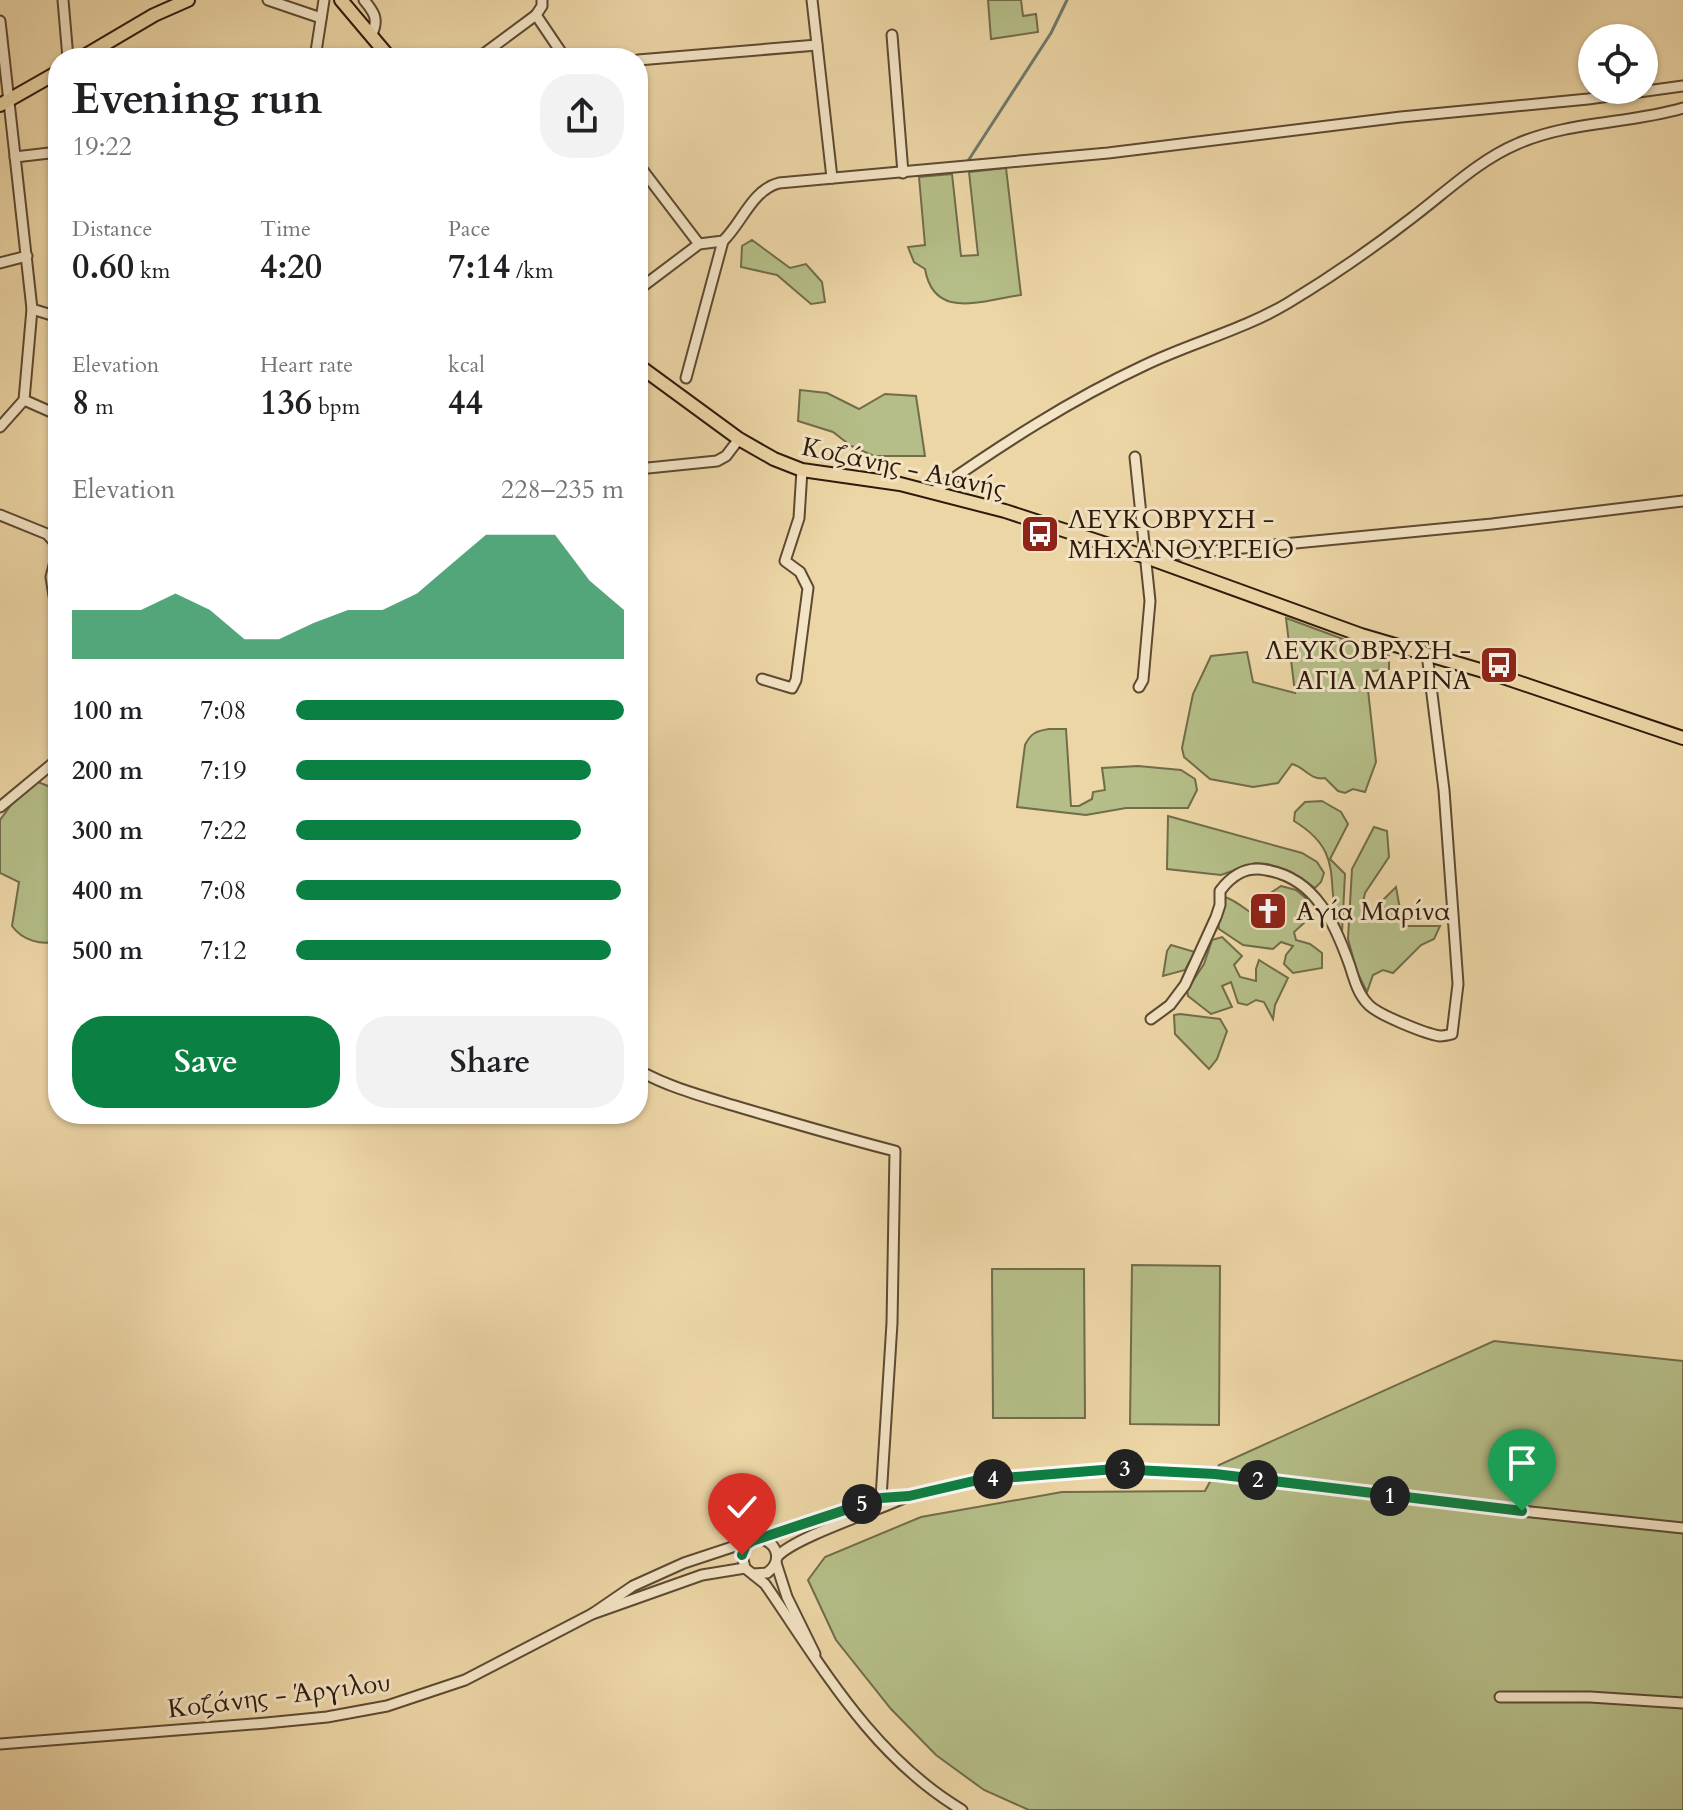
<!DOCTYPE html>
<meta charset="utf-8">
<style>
:root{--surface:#fff;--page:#f2f2f2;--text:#202124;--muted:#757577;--accent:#0b8043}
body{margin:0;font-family:Cardo,serif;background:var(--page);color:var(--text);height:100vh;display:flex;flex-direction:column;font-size:30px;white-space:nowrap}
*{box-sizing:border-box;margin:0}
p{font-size:26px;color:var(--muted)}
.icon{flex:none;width:44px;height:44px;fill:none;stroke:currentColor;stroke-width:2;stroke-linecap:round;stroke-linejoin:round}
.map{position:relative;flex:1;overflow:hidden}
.details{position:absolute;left:48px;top:48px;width:600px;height:1076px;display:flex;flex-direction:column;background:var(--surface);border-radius:32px;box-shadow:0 2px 6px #0004}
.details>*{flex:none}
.fabs{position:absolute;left:1578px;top:24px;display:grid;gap:16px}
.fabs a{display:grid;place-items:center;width:80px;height:80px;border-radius:50%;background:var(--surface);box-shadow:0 2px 6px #0004;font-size:40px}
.pin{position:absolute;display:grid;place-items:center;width:68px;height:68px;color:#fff;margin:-82px -34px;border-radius:50% 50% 50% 0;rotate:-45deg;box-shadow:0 0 8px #0007}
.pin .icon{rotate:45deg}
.km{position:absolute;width:40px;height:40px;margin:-20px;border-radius:50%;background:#222;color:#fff;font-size:22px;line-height:40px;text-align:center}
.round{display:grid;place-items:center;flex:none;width:84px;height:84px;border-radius:32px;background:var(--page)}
.summary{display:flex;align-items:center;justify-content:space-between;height:136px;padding:0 24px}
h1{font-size:44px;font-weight:700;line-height:60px}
.figures{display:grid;grid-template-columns:repeat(3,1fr);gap:12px;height:136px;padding:8px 24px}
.figures div{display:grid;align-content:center}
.figures b{font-size:34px;font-weight:700}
.figures small{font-size:22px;font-weight:400}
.figures p{font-size:22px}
.chart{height:224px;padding:16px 24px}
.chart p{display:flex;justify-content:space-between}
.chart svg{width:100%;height:144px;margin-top:8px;fill:var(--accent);opacity:.7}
.cta{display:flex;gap:16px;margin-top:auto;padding:16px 24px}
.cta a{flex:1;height:92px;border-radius:32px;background:var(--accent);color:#fff;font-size:32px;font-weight:700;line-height:92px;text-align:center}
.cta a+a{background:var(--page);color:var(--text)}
ul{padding:0 24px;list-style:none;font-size:26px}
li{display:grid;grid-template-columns:128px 96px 1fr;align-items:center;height:60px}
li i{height:20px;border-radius:10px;background:var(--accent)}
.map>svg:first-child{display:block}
.green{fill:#b5be88;stroke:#716c4a;stroke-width:2}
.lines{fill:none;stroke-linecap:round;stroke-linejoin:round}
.stream{stroke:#6e796b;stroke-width:3}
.minor-casing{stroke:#5d4932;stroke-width:13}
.major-casing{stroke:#2d1a0c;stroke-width:16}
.minor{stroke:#f3e4c5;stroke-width:9}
.major{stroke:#edd6a6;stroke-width:12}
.route-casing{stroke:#fff;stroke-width:16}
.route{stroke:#0b8043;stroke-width:10}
.labels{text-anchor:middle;stroke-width:6;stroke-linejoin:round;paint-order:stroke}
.street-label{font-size:26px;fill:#2d1a0c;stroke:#f3e4c5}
.poi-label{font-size:26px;fill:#2d1a0c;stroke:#f3e4c5;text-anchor:start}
</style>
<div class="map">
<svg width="1683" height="1810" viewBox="0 0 1683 1810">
<rect width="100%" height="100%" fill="#edd6a6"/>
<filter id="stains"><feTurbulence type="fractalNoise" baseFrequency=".0025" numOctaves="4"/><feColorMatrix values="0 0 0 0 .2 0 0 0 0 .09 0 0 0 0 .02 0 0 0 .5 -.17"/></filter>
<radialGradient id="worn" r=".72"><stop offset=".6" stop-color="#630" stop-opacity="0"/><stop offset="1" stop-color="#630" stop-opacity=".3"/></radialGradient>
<g class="green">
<path d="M988,0H1021L1023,16L1036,14L1038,32L991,39Z"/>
<path d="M1006,168L1021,295C982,300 934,321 925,269L914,262L908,247L925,245L919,177L952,174L961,256L978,255L969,172Z"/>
<path d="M752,240L790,268L806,264L822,282L825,302L811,304L777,275L741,267L742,246Z"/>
<path d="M800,390L827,393L859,409L885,394L916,396L925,456H874L851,446L833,432L798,421Z"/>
<path d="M1286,618L1389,656V669L1366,672L1376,762L1365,792L1353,789L1345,793L1338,791L1325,778C1310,781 1305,767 1292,764L1278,783L1253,787L1210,779L1184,757L1182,748L1193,694L1211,656L1247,652L1253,682L1295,693Z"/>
<path d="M1049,729H1066L1071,806H1079L1092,799L1093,792L1105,790L1102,768L1138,766L1181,770L1195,779L1197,790L1188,808H1126L1086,815L1017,807L1025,745C1031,733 1036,731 1049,729Z"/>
<path d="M38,782L58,790V941C41,946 22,940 12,926L19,882L0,873V820L11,805Z"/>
<path d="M1322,801L1341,812L1348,824L1330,859L1345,874L1342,933C1321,887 1350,855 1294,821L1295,812L1305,802Z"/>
<path d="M1168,816L1302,853L1317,862L1324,873L1321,882L1315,888L1291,872L1268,864L1255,863L1221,875L1167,869Z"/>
<path d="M1374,827L1387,831L1389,857L1365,893L1361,912L1365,918L1396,887L1403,926H1440L1434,939L1421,945L1393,973L1383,970L1373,975L1367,992L1357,972L1348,939L1352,869Z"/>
<path d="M1281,886L1296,890L1307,899L1304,923L1294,932L1296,940L1310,944L1322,953V968L1293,973L1284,964L1286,955L1293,946L1281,942L1273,949L1243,945L1219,929L1218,921L1225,897C1244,903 1258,925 1279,924L1286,918L1285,910L1272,892Z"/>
<path d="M1222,937L1242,956L1234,965L1240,977L1256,981V969L1259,960L1288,978L1275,1005L1273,1019L1264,1002L1256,1000L1247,1005L1238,1003L1231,982L1222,986L1232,1007L1211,1014L1188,996L1187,990L1204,964L1212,940Z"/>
<path d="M1171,945L1195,952L1185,970L1163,976L1167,951Z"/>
<path d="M1180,1014L1220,1019L1227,1031L1217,1059L1209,1069L1175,1034L1174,1015Z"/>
<path d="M1132,1265L1220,1266L1219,1425L1130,1424Z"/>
<path d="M992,1269H1084L1085,1418H993Z"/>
<path d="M1494,1341L1683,1361V1810H1029L984,1790L936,1755L891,1709L836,1640L808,1580L825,1557L921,1517L1062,1492L1205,1491L1219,1465Z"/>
</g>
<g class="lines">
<path class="stream" d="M966,164L1051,33L1067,0"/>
<g class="minor-casing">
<g id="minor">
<path d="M63,0L68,58"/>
<path d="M268,0L321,18"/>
<path d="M364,0C374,12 379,19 372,34"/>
<path d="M812,0L832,178"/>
<path d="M536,15L565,58"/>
<path d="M0,21L32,309L58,317"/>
<path d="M892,35L903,173"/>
<path d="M315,58L324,0"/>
<path d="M478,58L536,15L542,6V0"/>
<path d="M638,60L817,45"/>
<path d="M15,157L58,152"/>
<path d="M638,164L699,244"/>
<path d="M0,263L27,256"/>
<path d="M638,290L699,244L723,241C742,223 752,190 779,183L1108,153L1401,117L1588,99L1683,86"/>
<path d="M686,378L723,241"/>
<path d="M24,400L58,415"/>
<path d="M0,427L24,400L32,309"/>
<path d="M1135,457L1150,601L1143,680L1139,687"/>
<path d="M638,469L717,461L726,456L739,439"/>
<path d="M935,491C1001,445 1070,400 1143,366C1190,343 1243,330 1288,303C1331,277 1373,248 1413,217C1446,192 1479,160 1517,144C1569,121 1629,124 1683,108"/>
<path d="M0,515L47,534L56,544L58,550L51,577L58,621"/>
<path d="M1149,557L1492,524L1683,501"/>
<path d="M762,679L792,688L796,680L808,588L800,572L785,561L799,518L802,470"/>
<path d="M0,807L58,759"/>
<path d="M1151,1019L1170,1005L1185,985L1216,917L1220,905V891C1232,875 1246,866 1266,870C1316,878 1335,924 1350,966C1354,979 1358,994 1368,1004C1376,1014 1426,1034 1440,1036C1444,1036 1448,1035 1452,1034L1458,984L1454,928L1444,790L1427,654"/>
<path d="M638,1070C670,1088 706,1097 742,1108C793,1123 844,1138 895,1151L892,1323L881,1498"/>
<path d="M748,1543L742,1555L745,1568L765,1584C823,1668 872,1756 962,1810"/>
<path d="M777,1557C793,1538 876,1511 904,1498"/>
<path d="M776,1563L787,1597L815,1654"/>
<path d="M753,1574L767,1573C782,1562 779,1544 761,1539"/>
<path d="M592,1614L633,1586L684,1563L881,1498L909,1496L978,1480L1115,1469L1215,1474L1465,1505L1683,1528"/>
<path d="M1500,1697H1590L1683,1703"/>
<path d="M0,1744L266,1723L327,1717L387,1706L465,1680L592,1614L702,1575L745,1568"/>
</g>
</g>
<g class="major-casing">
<g id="major">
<path d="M341,0L390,58"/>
<path d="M81,58L154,15L188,0"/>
<path d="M0,105L58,72"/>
<path d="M638,365L739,439L774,459L802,470L900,484L1005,511L1146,557L1361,635L1497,675L1683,738"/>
</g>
</g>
<use href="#minor" class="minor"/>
<use href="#major" class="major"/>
</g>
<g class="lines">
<g class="route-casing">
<path id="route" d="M742,1555L746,1545L752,1541L881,1498L909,1496L978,1480L1115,1469L1215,1474L1522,1511"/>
</g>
<use href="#route" class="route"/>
</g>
<defs>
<g id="bus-square" transform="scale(2)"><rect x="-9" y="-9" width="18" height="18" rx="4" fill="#8f2418" stroke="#f3e4c5"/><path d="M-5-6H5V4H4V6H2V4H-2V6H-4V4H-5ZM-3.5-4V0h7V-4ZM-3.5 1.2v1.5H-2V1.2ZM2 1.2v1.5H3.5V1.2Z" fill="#fff"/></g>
<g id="church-square" transform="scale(2)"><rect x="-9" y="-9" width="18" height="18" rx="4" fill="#8f2418" stroke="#f3e4c5"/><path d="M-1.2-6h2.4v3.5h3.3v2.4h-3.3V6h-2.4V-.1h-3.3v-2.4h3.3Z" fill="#fff"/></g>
</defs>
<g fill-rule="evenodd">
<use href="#bus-square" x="1040" y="534"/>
<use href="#bus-square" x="1499" y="665"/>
<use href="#church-square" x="1268" y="911"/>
</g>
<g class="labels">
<g class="street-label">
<text transform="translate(904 467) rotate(12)" y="9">Κοζάνης - Αιανής</text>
<text transform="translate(279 1695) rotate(-7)" y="9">Κοζάνης - Άργιλου</text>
</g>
<g class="poi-label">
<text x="1068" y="528">ΛΕΥΚΟΒΡΥΣΗ -<tspan x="1068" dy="30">ΜΗΧΑΝΟΥΡΓΕΙΟ</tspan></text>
<text x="1471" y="659" text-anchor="end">ΛΕΥΚΟΒΡΥΣΗ -<tspan x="1471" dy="30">ΑΓΙΑ ΜΑΡΙΝΑ</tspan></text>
<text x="1296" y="920">Αγία Μαρίνα</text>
</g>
</g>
<rect width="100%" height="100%" filter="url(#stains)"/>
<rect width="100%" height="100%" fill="url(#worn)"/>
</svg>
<div class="fabs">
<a><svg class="icon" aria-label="locate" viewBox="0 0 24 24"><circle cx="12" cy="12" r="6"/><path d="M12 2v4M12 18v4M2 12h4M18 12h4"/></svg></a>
</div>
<div class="pin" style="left:1522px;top:1511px;background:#1e9e55"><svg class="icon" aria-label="arrive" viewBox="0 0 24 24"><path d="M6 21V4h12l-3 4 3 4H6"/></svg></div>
<div class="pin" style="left:742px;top:1555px;background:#d93025"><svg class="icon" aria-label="check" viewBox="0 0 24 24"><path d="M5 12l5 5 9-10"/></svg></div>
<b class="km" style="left:1390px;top:1496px">1</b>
<b class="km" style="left:1258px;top:1480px">2</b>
<b class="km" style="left:1125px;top:1469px">3</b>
<b class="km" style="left:993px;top:1479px">4</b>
<b class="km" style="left:862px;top:1504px">5</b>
<section class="details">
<div class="summary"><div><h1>Evening run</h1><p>19:22</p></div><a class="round"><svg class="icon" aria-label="share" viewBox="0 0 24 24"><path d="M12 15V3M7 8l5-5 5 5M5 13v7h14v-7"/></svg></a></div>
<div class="figures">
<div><p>Distance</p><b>0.60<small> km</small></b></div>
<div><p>Time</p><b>4:20</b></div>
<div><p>Pace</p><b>7:14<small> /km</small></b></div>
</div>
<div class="figures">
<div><p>Elevation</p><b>8<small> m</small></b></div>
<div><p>Heart rate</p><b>136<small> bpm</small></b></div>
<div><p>kcal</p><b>44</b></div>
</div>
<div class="chart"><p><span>Elevation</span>228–235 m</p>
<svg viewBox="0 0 160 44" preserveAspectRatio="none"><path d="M0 44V29L10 29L20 29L30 24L40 29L50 38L60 38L70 33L80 29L90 29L100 24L110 15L120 6L130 6L140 6L150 20L160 29V44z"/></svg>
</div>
<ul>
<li><b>100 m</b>7:08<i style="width:100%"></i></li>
<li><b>200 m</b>7:19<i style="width:90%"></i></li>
<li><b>300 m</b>7:22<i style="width:87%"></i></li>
<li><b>400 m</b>7:08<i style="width:99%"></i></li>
<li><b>500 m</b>7:12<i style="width:96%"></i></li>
</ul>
<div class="cta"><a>Save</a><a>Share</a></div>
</section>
</div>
